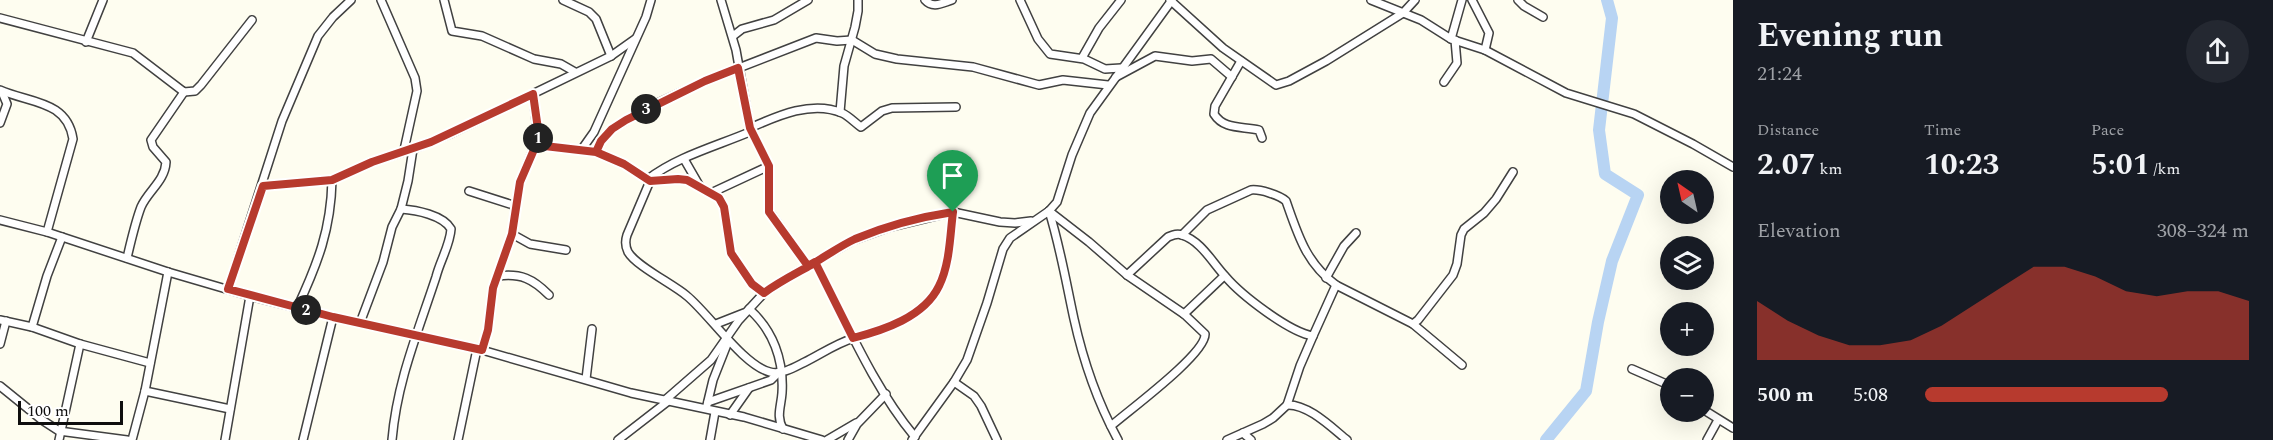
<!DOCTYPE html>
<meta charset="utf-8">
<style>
:root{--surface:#171b24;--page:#242831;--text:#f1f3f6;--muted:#9ea1a6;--accent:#b73a2e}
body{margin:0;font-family:Spectral,serif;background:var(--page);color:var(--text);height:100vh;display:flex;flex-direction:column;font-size:22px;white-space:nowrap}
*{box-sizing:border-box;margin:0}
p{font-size:20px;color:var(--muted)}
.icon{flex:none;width:33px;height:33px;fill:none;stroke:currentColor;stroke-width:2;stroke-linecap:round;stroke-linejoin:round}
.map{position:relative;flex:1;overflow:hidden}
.panel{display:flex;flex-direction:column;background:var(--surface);width:540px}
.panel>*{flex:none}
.needle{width:39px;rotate:326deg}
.controls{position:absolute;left:1660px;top:170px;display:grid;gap:12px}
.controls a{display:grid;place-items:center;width:54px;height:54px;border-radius:50%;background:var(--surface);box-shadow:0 6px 24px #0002;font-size:30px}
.scale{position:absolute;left:18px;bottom:15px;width:105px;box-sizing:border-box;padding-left:6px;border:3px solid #0e0e0e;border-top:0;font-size:16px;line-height:21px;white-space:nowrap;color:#0e0e0e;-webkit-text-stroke:4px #fff;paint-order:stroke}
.pin{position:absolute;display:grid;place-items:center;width:51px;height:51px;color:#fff;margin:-62px -26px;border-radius:50% 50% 50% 0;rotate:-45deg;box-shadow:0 0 6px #0007}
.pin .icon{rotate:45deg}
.km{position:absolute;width:30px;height:30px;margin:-15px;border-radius:50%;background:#222;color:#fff;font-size:16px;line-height:30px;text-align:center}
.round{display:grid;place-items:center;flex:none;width:63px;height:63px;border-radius:32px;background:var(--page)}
.head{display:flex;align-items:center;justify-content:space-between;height:102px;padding:0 24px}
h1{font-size:33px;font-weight:700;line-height:45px}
.stats{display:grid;grid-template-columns:repeat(3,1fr);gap:9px;height:102px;padding:6px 24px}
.stats div{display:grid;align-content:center}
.stats b{font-size:30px;font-weight:700}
.stats small{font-size:16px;font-weight:400}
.stats p{font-size:16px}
.chart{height:168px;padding:12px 24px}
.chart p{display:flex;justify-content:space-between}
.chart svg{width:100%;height:108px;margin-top:6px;fill:var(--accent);opacity:.7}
ul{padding:0 24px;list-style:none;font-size:20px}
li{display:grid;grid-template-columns:96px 72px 1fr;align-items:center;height:45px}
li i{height:15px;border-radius:8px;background:var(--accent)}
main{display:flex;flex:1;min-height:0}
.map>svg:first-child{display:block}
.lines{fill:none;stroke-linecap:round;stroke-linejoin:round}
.river{stroke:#b8d4f3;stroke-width:12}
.minor-casing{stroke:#414141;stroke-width:10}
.minor{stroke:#fff;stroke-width:7}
.route-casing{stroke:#fff;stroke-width:12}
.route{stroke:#b73a2e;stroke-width:8}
</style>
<main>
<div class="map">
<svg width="1733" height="440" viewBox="0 0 1733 440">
<rect width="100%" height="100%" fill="#fefdf0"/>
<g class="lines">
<path class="river" d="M1546,440L1586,391L1598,322L1612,261L1638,195L1605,174L1599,130L1612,18L1607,0"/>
<g class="minor-casing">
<g id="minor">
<path d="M381,0L415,78L417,91L404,150"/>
<path d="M444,0L452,31L482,36L534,59L561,64L575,72"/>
<path d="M563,0L589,12L596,19L611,56"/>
<path d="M721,0L736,50L750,128L769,166V211L808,266"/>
<path d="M925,0C933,9 942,3 952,0"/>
<path d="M1020,0L1038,39L1050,54L1084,59L1105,69L1121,68"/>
<path d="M1170,0L1223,48L1276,85L1289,81L1326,61L1403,13L1415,0"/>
<path d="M1371,0L1421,20L1451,39L1485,50L1566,93L1634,114L1693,144L1733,167"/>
<path d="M1472,0L1489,33L1485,50"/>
<path d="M1518,0L1524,6L1543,17"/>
<path d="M0,18L133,53L184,92L195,91L201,85L252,20"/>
<path d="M733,36L742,29L774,20L808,0"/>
<path d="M1451,39L1462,0"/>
<path d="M86,42L103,0"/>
<path d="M1082,58L1099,28L1121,0"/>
<path d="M1241,61L1215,106L1214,114C1224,130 1242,126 1259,130L1262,138"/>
<path d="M1116,77L1155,56L1192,61L1211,59L1232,77"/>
<path d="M1444,82L1457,63L1455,40"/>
<path d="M0,90C29,103 67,100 73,139L47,232"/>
<path d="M840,112L844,66L855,27L858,11V0"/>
<path d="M0,123L7,104L2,92"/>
<path d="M750,128C777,116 812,100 842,113C849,116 855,123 861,127L882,111L892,108L956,107"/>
<path d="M536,145L596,152L624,164L650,181L678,179L687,180L719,198L724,208L731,253L752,284L764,293"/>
<path d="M582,149L594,132L646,17L651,0"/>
<path d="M596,152L601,141L612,129L649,107L705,81L816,38L837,41L852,40L875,54L897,59L973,67L1039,85L1063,80L1108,85"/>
<path d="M684,159L699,185"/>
<path d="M648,179C678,156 717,146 752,131"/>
<path d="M650,181L627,235C625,241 625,246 628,252C636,266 673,284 687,296C709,314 744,366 770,372C782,375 795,367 805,362C821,354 837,343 854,338C874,331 896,326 913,314C923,307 932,299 938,288C950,267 950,235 953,212"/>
<path d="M263,186L332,180L372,162L413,149L452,133L611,56L635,39"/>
<path d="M469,191L516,206"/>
<path d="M711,193L769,166"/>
<path d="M1049,211L1089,242L1127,275L1184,314L1205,334C1206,354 1128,411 1111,426"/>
<path d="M1049,211C1060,246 1066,282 1074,319C1083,360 1098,403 1118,440"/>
<path d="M0,220L47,232L168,272L250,296L333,317L482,350L631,393L744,417L822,440"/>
<path d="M512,234L530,244L566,250"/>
<path d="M1182,235L1207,210L1251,190C1260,189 1279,195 1286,201C1298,235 1306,263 1336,285L1413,324L1418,320L1453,275L1457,264L1461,235L1464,229L1484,213L1496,199L1513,172"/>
<path d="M127,258C131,241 135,223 141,207C148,191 165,181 166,162L153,147L151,140L184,92"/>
<path d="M815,262C846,321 872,385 915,437"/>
<path d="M1127,275L1168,237C1173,235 1177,233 1182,235C1201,241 1212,262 1225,276C1241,295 1289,332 1313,336L1336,285"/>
<path d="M498,276C521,273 533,279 549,295"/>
<path d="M1326,278L1344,246L1356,233"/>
<path d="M228,289L282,121L318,36L333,17L351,0"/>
<path d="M297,308C318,263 331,229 332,180"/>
<path d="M749,309C773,330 784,360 782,393C781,407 776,416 783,429"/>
<path d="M1184,314L1224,276"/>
<path d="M0,320L32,327L80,344L150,363"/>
<path d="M360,323L383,262L392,227L401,209L408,181L413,149"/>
<path d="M716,324L744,313"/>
<path d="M1413,324L1462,365"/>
<path d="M32,327L47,276L62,237"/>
<path d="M0,344L6,321"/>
<path d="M482,350L488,330L493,288L512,234L520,182L538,138L533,94"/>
<path d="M1632,369L1671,386"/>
<path d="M586,379L592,329"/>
<path d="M954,382L974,396L981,406L997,440"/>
<path d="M0,386L42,420L59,431L127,440"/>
<path d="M145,391L230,409"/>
<path d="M664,401L711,360L739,320L764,293L792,275L854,240L887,228L953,212L1000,222L1015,223L1031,221"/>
<path d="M708,402L771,380L778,373"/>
<path d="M707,405L713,380L728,342"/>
<path d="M1287,405C1308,404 1331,427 1347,440"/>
<path d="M1704,410L1733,428"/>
<path d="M730,415L749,388"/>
<path d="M1243,433L1251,440"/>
<path d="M59,440L80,344"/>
<path d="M132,440L145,391L168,272"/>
<path d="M225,440L250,296"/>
<path d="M303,440L333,317"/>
<path d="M392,440C397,381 418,332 436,277C440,261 450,245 451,229C443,215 416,210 401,209"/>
<path d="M458,440L477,349"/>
<path d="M618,440L667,402"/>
<path d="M710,440L715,412"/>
<path d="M827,440L856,423"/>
<path d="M848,440L857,424L886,394"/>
<path d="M912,440L954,382L967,360L987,303L1003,249L1010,238L1049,211L1057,202L1072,155L1090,113L1172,0"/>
<path d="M1227,440L1263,424L1273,418L1287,405L1300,366L1313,336"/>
<path d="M1707,440L1718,420"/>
</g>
</g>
<use href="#minor" class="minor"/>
</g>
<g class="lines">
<g class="route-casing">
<path id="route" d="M953,212C920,217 886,226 855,239C840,246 826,256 811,265C795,274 779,282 764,293L752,284L731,253L724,207L719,198L687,180L678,179L650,181L624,164L596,152L536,145L538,129L533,94L431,142L372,162L332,180L263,186L228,289L333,317L482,350L488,330L493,288L512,234L520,182L536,145L596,152L601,141L612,129L626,120L705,81L738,68L750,128L769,166V212L808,266L815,262L853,338C884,330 924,317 939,286C950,264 950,235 953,212"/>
</g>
<use href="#route" class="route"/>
</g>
</svg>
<div class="controls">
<a><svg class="needle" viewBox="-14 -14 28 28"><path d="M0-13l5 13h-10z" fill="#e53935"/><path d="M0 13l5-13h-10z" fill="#9ea1a6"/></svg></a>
<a><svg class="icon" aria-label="layers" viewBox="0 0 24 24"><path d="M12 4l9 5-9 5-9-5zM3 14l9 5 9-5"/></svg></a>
<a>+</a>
<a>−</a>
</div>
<div class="scale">100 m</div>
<div class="pin" style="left:953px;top:212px;background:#1e9e55"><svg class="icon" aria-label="arrive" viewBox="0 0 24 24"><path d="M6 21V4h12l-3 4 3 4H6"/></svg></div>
<b class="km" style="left:538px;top:138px">1</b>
<b class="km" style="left:306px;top:310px">2</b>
<b class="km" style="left:646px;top:109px">3</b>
</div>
<section class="panel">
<div class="head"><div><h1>Evening run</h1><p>21:24</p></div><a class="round"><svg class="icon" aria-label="share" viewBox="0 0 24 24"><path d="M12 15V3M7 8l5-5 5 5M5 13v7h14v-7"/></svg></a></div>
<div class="stats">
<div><p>Distance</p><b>2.07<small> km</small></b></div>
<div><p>Time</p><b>10:23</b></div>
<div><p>Pace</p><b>5:01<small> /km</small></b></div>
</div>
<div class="chart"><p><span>Elevation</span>308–324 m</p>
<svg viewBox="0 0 160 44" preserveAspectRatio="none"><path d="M0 44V20L10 28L20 34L30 38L40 38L50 36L60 30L70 22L80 14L90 6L100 6L110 10L120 16L130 18L140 16L150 16L160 20V44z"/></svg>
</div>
<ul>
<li><b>500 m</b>5:08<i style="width:75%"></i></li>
</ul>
</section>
</main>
